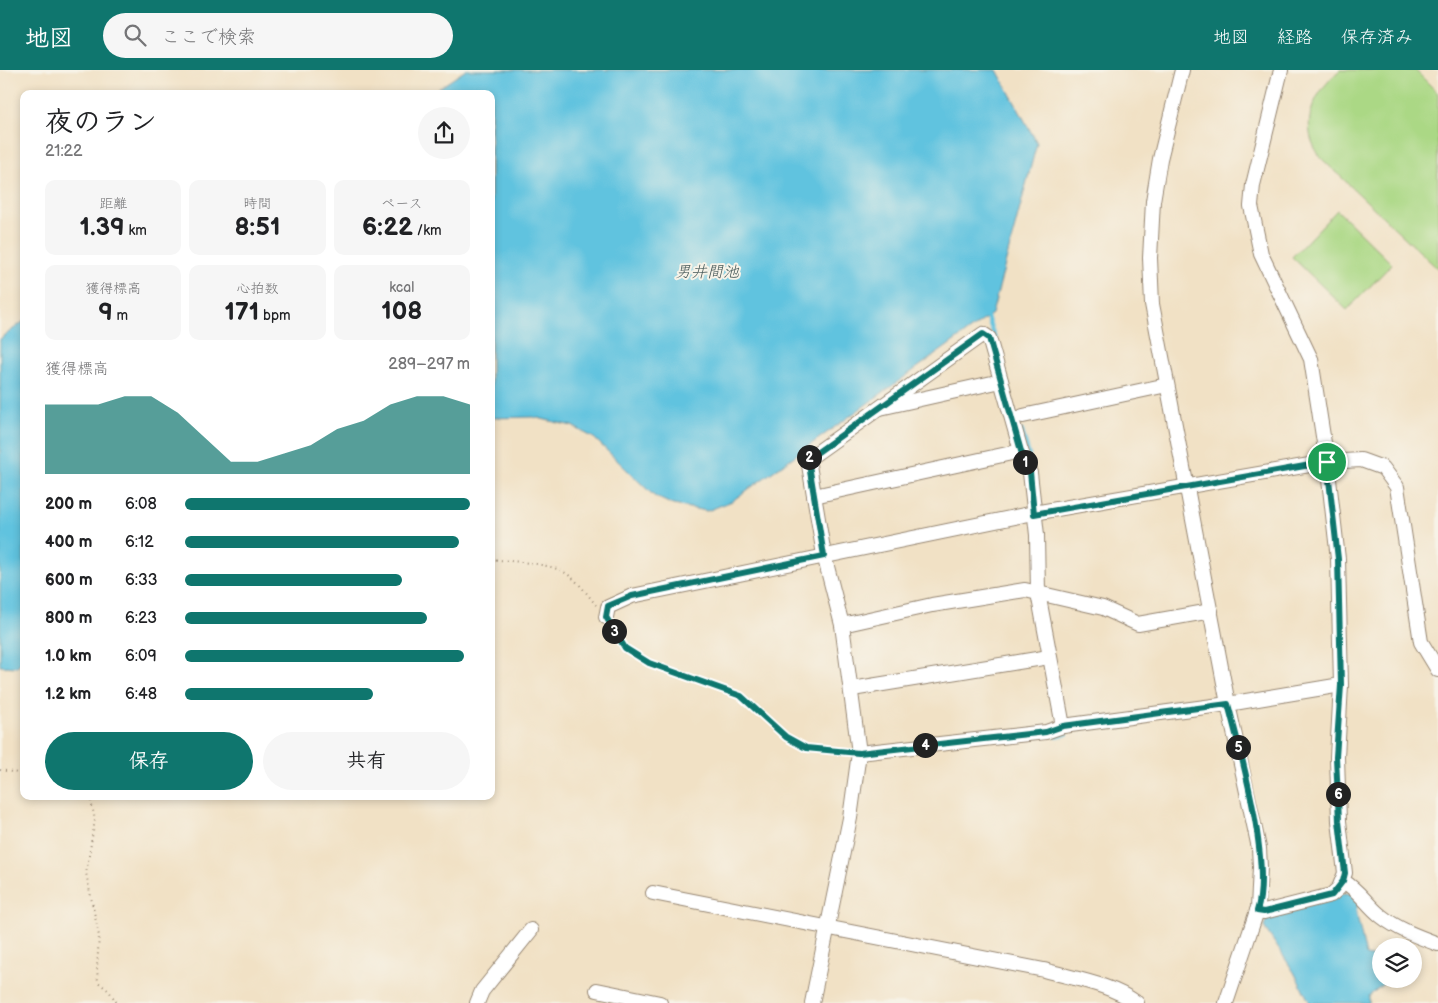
<!DOCTYPE html>
<html lang="ja">
<meta charset="utf-8">
<style>
:root{--surface:#fff;--page:#f6f6f6;--text:#202124;--muted:#757577;--accent:#0f766e}
body{margin:0;font-family:"Balsamiq Sans","Klee One",sans-serif;background:var(--page);color:var(--text);height:100vh;display:flex;flex-direction:column;font-size:19px;white-space:nowrap}
*{box-sizing:border-box;margin:0}
p{font-size:16px;color:var(--muted)}
.icon{flex:none;width:28px;height:28px;fill:none;stroke:currentColor;stroke-width:2;stroke-linecap:round;stroke-linejoin:round}
.map{position:relative;flex:1;overflow:hidden}
.drawer{position:absolute;left:20px;top:20px;width:475px;height:710px;display:flex;flex-direction:column;background:var(--surface);border-radius:10px;box-shadow:0 2px 8px #0003}
.drawer>*{flex:none}
.tools{position:absolute;left:1372px;top:868px;display:grid;gap:10px}
.tools a{display:grid;place-items:center;width:50px;height:50px;border-radius:50%;background:var(--surface);box-shadow:0 2px 8px #0003;font-size:25px}
.pin{position:absolute;display:grid;place-items:center;width:42px;height:42px;color:#fff;margin:-21px;border:2px solid #fff;border-radius:50%;box-shadow:0 1px 5px #0007}
.km{position:absolute;width:25px;height:25px;margin:-12px;border-radius:50%;background:#222;color:#fff;font-size:14px;line-height:25px;text-align:center}
.round{display:grid;place-items:center;flex:none;width:52px;height:52px;border-radius:26px;background:var(--page)}
.summary{display:flex;align-items:center;justify-content:space-between;height:85px;padding:0 25px}
h1{font-size:28px;font-weight:600;line-height:38px}
.figures{display:grid;grid-template-columns:repeat(3,1fr);gap:8px;height:85px;padding:5px 25px}
.figures div{display:grid;align-content:center;border-radius:10px;background:var(--page);text-align:center}
.figures b{font-size:25px;font-weight:600}
.figures small{font-size:14px;font-weight:400}
.figures p{font-size:14px}
.chart{height:140px;padding:10px 25px}
.chart p{display:flex;justify-content:space-between}
.chart svg{width:100%;height:90px;margin-top:5px;fill:var(--accent);opacity:.7}
.button{display:flex;gap:10px;margin-top:auto;padding:10px 25px}
.button a{flex:1;height:58px;border-radius:30px;background:var(--accent);color:#fff;font-size:20px;font-weight:600;line-height:58px;text-align:center}
.button a+a{background:var(--page);color:var(--text)}
ul{padding:0 25px;list-style:none;font-size:16px}
li{display:grid;grid-template-columns:80px 60px 1fr;align-items:center;height:38px}
li i{height:12px;border-radius:6px;background:var(--accent)}
header{display:flex;align-items:center;gap:30px;box-sizing:border-box;height:70px;padding:0 25px;background:var(--accent);color:#fff}
header strong{font-size:24px}
nav{display:flex;gap:28px;margin-inline-start:auto;font-size:18px}
.search{width:350px;height:45px;background:var(--page);display:flex;align-items:center;gap:12px;box-sizing:border-box;padding:0 18px;border-radius:28px;color:var(--muted);font-size:19px}
.map>svg:first-child{display:block}
.garden{fill:#abd885;stroke:#738152}
.water{fill:#61c3df;stroke:#4e767e}
.lines{fill:none;stroke-linecap:round;stroke-linejoin:round}
.stream{stroke:#61c3df;stroke-width:4}
.minor-casing{stroke:#968672;stroke-width:16}
.path{stroke:#968672;stroke-width:2;stroke-dasharray:1 4;stroke-linecap:butt}
.minor{stroke:#fff;stroke-width:14}
.route-casing{stroke:#fff;stroke-width:10}
.route{stroke:#0f766e;stroke-width:6}
.labels{text-anchor:middle;stroke-width:4;stroke-linejoin:round;paint-order:stroke}
.water-label{font-size:16px;font-style:italic;fill:#465858;stroke:#f7f3e8}
</style>
<header>
<strong>地図</strong>
<div class="search"><svg class="icon" aria-label="search" viewBox="0 0 24 24"><circle cx="10" cy="10" r="6"/><path d="M15 15l6 6"/></svg>ここで検索</div>
<nav><a>地図</a><a>経路</a><a>保存済み</a></nav>
</header>
<div class="map">
<svg width="1438" height="933" viewBox="0 0 1438 933">
<rect width="100%" height="100%" fill="#f7f3e8"/>
<filter id="ink" filterUnits="userSpaceOnUse"><feTurbulence type="fractalNoise" baseFrequency=".02" numOctaves="2"/><feDisplacementMap in="SourceGraphic" scale="10" xChannelSelector="R" yChannelSelector="G"/><feConvolveMatrix kernelMatrix="1 2 1 2 8 2 1 2 1" color-interpolation-filters="sRGB"/></filter>
<filter id="wash" filterUnits="userSpaceOnUse"><feTurbulence type="fractalNoise" baseFrequency=".0096" numOctaves="4" result="noise"/><feDisplacementMap in="SourceGraphic" scale="20" xChannelSelector="R" yChannelSelector="G"/><feGaussianBlur stdDeviation="1.12" result="paint"/><feColorMatrix in="noise" values="0 0 0 0 0 0 0 0 0 0 0 0 0 0 0 0 0 1.4 0 .05"/><feComposite in="paint" operator="in"/></filter>
<g filter="url(#wash)">
<rect width="100%" height="100%" fill="#f1e1c5"/>
<g class="garden">
<path d="M1340,0H1415L1438,23V199L1322,89C1297,58 1312,24 1340,0Z"/>
<path d="M1337,140L1392,194L1347,240L1292,187Z"/>
</g>
<g class="water">
<path d="M466,0H997L1037,73L992,244L732,431L707,441L673,435L654,426L594,368L572,356L533,347L491,348V24H430Z"/>
<path d="M24,251V587L17,597L0,596V269Z"/>
<path d="M1345,823L1354,824L1359,831L1356,841L1366,886L1381,889V909H1391V911L1383,914L1369,926V933H1310L1294,902L1264,857L1267,848L1281,841Z"/>
</g>
<g class="lines">
<g class="stream">
<path d="M986,244L995,268"/>
<path d="M1022,361L1029,385"/>
<path d="M1057,667L1067,664"/>
</g>
</g>
</g>
<g filter="url(#ink)">
<g class="lines">
<g class="minor-casing">
<g id="minor">
<path d="M1182,0L1160,89L1153,131L1150,188L1152,234L1228,634L1259,778L1260,797L1258,838L1226,933"/>
<path d="M880,338L1001,311"/>
<path d="M1023,346L1167,315"/>
<path d="M814,426L1021,381"/>
<path d="M606,547L608,537L632,526L1034,443L1327,392L1361,390L1383,398L1397,417L1421,572L1438,600"/>
<path d="M842,555L932,535L1025,520L1103,538L1138,554L1211,541"/>
<path d="M852,619L1049,587"/>
<path d="M859,683L1046,662L1063,656L1228,634L1341,615"/>
<path d="M1343,811C1359,820 1367,835 1381,846C1397,859 1419,867 1438,874"/>
<path d="M653,823L1044,900C1075,909 1110,914 1137,933"/>
<path d="M1257,841L1264,842L1331,825L1339,818L1345,803L1339,751L1337,687L1341,615L1338,489L1327,392L1311,289L1261,184L1251,136L1253,115L1281,0"/>
<path d="M597,920L660,933"/>
<path d="M477,933L482,921L531,860"/>
<path d="M812,933L850,748L859,683L842,555L824,485L808,389L983,264L989,268L1021,381L1030,403L1037,465L1038,523L1063,656"/>
</g>
</g>
<g class="path">
<path d="M491,489C512,492 550,492 567,504C579,512 587,524 596,535"/>
<path d="M612,557L625,578L649,593L741,626L786,667L806,678L847,682"/>
<path d="M0,700L24,704"/>
<path d="M90,726L95,750L86,803L99,866L97,898L98,912L109,921L117,933"/>
</g>
<use href="#minor" class="minor"/>
</g>
</g>
<g class="lines" filter="url(#ink)">
<g class="route-casing">
<path id="route" d="M983,264L989,268L1021,381L1030,402L1034,444L1327,392L1338,489L1341,615L1336,687L1339,751L1345,803L1343,811L1332,825L1264,842L1257,841C1272,794 1241,683 1228,634L1063,656L1046,662L859,683L806,678L786,667L741,626L649,593L625,578L606,547L608,536L632,526L824,486L808,389Z"/>
</g>
<use href="#route" class="route"/>
</g>
<g class="labels">
<g class="water-label">
<text x="707" y="207">男井間池</text>
</g>
</g>
</svg>
<div class="tools">
<a><svg class="icon" aria-label="layers" viewBox="0 0 24 24"><path d="M12 4l9 5-9 5-9-5zM3 14l9 5 9-5"/></svg></a>
</div>
<div class="pin" style="left:1327px;top:392px;background:#1e9e55"><svg class="icon" aria-label="arrive" viewBox="0 0 24 24"><path d="M6 21V4h12l-3 4 3 4H6"/></svg></div>
<b class="km" style="left:1025px;top:392px">1</b>
<b class="km" style="left:809px;top:387px">2</b>
<b class="km" style="left:614px;top:561px">3</b>
<b class="km" style="left:925px;top:675px">4</b>
<b class="km" style="left:1238px;top:677px">5</b>
<b class="km" style="left:1338px;top:724px">6</b>
<section class="drawer">
<div class="summary"><div><h1>夜のラン</h1><p>21:22</p></div><a class="round"><svg class="icon" aria-label="share" viewBox="0 0 24 24"><path d="M12 15V3M7 8l5-5 5 5M5 13v7h14v-7"/></svg></a></div>
<div class="figures">
<div><p>距離</p><b>1.39<small> km</small></b></div>
<div><p>時間</p><b>8:51</b></div>
<div><p>ペース</p><b>6:22<small> /km</small></b></div>
</div>
<div class="figures">
<div><p>獲得標高</p><b>9<small> m</small></b></div>
<div><p>心拍数</p><b>171<small> bpm</small></b></div>
<div><p>kcal</p><b>108</b></div>
</div>
<div class="chart"><p><span>獲得標高</span>289–297 m</p>
<svg viewBox="0 0 160 44" preserveAspectRatio="none"><path d="M0 44V10L10 10L20 10L30 6L40 6L50 14L60 26L70 38L80 38L90 34L100 30L110 22L120 18L130 10L140 6L150 6L160 10V44z"/></svg>
</div>
<ul>
<li><b>200 m</b>6:08<i style="width:100%"></i></li>
<li><b>400 m</b>6:12<i style="width:96%"></i></li>
<li><b>600 m</b>6:33<i style="width:76%"></i></li>
<li><b>800 m</b>6:23<i style="width:85%"></i></li>
<li><b>1.0 km</b>6:09<i style="width:98%"></i></li>
<li><b>1.2 km</b>6:48<i style="width:66%"></i></li>
</ul>
<div class="button"><a>保存</a><a>共有</a></div>
</section>
</div>
